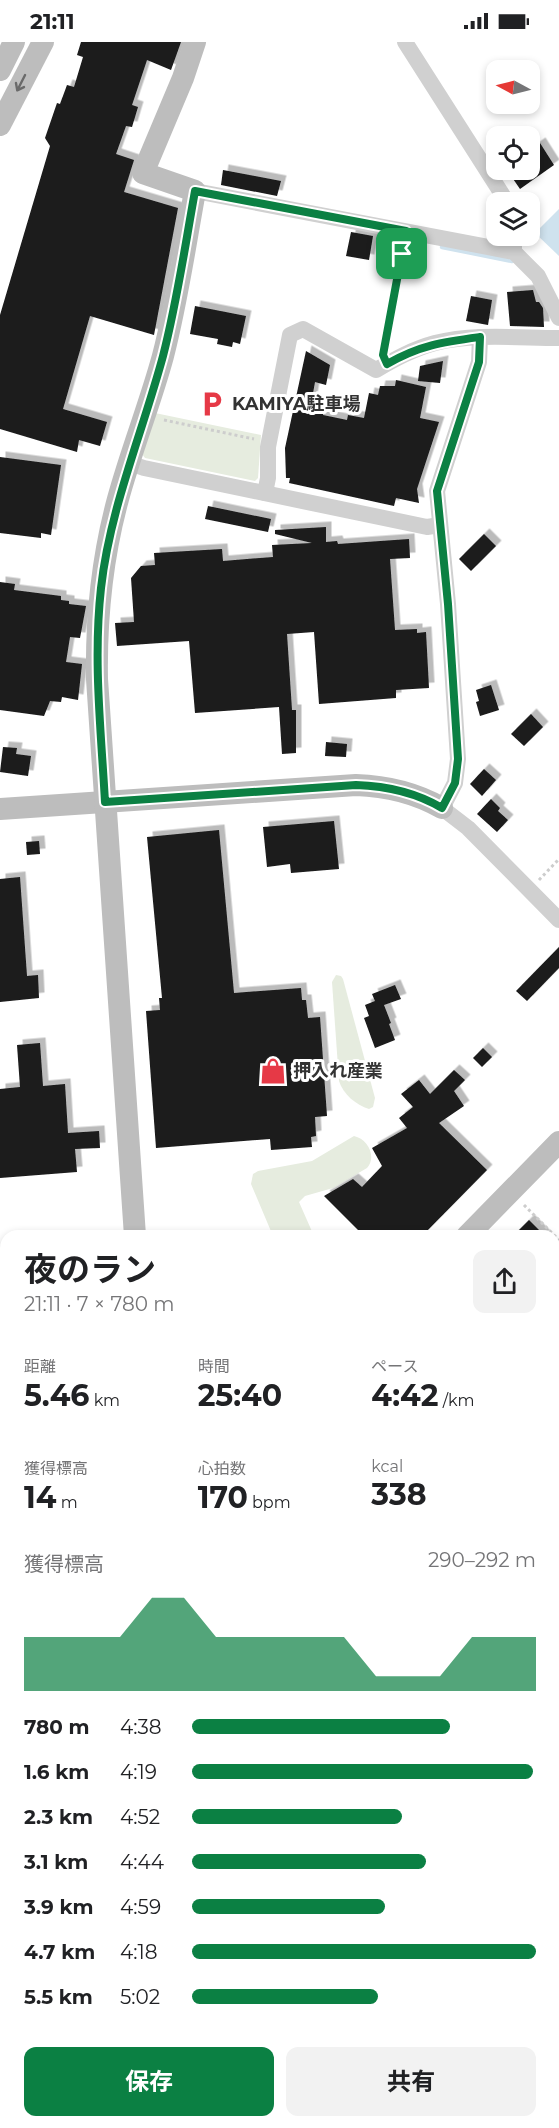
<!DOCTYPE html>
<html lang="ja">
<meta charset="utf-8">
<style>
:root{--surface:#fff;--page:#f2f2f2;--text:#202124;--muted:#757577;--accent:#0b8043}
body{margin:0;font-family:Montserrat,"Noto Sans JP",sans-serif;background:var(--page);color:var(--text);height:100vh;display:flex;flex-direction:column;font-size:22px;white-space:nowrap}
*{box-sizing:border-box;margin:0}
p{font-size:20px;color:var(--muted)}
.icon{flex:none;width:33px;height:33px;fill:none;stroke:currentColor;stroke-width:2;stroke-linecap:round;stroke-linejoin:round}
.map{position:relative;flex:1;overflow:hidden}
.sheet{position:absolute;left:0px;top:1188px;width:560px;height:898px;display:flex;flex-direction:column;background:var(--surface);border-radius:18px 18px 0 0;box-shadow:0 3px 9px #0003}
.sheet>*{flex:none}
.needle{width:39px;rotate:277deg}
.controls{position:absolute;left:486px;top:18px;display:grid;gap:12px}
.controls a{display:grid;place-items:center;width:54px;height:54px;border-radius:12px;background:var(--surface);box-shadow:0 3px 9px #0003;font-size:30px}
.pin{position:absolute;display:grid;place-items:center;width:51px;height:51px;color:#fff;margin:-26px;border-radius:12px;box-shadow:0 3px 9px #0006}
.round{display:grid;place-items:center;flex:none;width:63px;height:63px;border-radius:12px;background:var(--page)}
.summary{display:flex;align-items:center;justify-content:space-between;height:102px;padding:0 24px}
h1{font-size:33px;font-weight:700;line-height:45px}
.figures{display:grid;grid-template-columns:repeat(3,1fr);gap:9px;height:102px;padding:6px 24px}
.figures div{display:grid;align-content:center}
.figures b{font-size:30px;font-weight:700}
.figures small{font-size:16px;font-weight:400}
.figures p{font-size:16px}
.chart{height:168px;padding:12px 24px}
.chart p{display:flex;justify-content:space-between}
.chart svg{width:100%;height:108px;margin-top:6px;fill:var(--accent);opacity:.7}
.primary-button{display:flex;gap:12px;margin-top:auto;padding:12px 24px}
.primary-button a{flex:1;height:69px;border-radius:12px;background:var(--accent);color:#fff;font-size:24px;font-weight:700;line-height:69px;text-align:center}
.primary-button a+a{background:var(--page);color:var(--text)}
ul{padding:0 24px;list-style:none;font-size:20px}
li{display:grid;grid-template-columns:96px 72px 1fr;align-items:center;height:45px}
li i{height:15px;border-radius:8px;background:var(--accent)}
.status{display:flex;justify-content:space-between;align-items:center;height:42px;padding:0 30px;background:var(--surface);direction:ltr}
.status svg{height:16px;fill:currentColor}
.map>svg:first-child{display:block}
.green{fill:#e6ecdf}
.water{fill:#cfe2ee}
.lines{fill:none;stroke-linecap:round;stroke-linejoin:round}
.stream{stroke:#cfe2ee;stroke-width:4.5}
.building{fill:#1a1a1a;filter:url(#shadow)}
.path{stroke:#cdcdcd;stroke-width:3;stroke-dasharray:3 3;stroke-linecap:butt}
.lane{stroke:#d0d0d0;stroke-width:8}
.street{stroke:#d0d0d0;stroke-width:16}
.secondary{stroke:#bdbdbd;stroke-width:22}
.oneway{stroke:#6a6a6a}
.route-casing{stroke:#fff;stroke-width:12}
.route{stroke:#0b8043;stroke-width:8}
.labels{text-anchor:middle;stroke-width:6;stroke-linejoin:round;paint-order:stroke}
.poi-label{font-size:18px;font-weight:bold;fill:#333;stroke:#fff;text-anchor:start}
</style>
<div class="status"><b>21:11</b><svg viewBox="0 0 49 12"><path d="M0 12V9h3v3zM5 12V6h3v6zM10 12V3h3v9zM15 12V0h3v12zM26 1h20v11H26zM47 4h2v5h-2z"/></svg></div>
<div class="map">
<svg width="559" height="2086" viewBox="0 0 559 2086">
<defs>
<filter id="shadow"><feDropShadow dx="5.5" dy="-5.5" stdDeviation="0" flood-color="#0004"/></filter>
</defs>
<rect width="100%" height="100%" fill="#fff"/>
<g class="green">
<path d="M155,371L261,393L258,436L255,439L145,416L142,412Z"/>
<path d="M336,933L341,934L343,937L375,1056L373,1065L369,1067C356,1063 343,1052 339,1039L332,940Z"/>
<path d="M354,1094C368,1097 377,1115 367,1126L333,1146L305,1154L299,1160L314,1194H273L251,1142L253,1132L258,1129L312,1119Z"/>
<path d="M6,1409V1484H0V1410Z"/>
</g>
<path class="water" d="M559,167V214L535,191Z"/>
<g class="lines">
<path class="stream" d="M442,205L512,219"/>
</g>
<g class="building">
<path d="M81,0H181L171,28L147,18L132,63L138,65L132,85L126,84L116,112L134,118L124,150L178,166L154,293L90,274L63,367L107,380L100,404L79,398L77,410L0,387V273L50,104L45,96L57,61L60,62L67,43L74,45L83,15L77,13Z"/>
<path d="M540,101L554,123L520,147L507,128H530V108Z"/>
<path d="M223,128L281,139L277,154L221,143Z"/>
<path d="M351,190L373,194L369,218L346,214Z"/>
<path d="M533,248L536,260H539L543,266L544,285L510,284L507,250Z"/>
<path d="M471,254L492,258L488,283L466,279Z"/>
<path d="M195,264L246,274L240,302L233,300L232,305L217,302L218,297L190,292Z"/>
<path d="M306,309L330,323L326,343L315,340L310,368L323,370V373L347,378L348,373L364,376L369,351L378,353L380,344H395L396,338L426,345L420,376L439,380L417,447L419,461L396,456L394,464L289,441L290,436H286L285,406Z"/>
<path d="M443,319L440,341L418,339L420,324Z"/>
<path d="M0,415L61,423L51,493L41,491V496L0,491Z"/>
<path d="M208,464L271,477L268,490L205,477Z"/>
<path d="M326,485V500L337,499L338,502L409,497L410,516L390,517L395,588L417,587V591L426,590L429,646L396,648V656L319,662L314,590L287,592L292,668H296V711L282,712L279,665L195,671L189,599L117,604L115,581L134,580L131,536L141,524L155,523L154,511L222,507L223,519L273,515L272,503L312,501L275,492V488Z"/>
<path d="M484,492L496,504L471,529L459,517Z"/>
<path d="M0,540L15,542L14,548L61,554V558L69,559V562L86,564L80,596L70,595L66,620L82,622L78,658L62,655L61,660L50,659L44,674L0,668Z"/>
<path d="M491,643L499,668L480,674L476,660L479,659L476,648Z"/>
<path d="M531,672L543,685L524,704L511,692Z"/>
<path d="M326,700L347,702L346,715L325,714Z"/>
<path d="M3,705L17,706L16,712L31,714L28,734L0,730Z"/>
<path d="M484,727L496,738L482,754L470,742Z"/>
<path d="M491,757L500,766L498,769L508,778L497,790L477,772Z"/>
<path d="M334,779L339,827L291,831L290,822L267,825L263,785Z"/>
<path d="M219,788L234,951L301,946L302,958H306L308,976L320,975L327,1074L315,1075L316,1094L311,1095L312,1105L271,1108L270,1097L156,1106L146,969L160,968L159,956H162L147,795Z"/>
<path d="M39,799L40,812L27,813L26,800Z"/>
<path d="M20,835L27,934L38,933L39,956L0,960V837Z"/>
<path d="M559,905V926L527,959L516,949Z"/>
<path d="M395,943L401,957L384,963L391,981L389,982L395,998L375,1006L364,976L369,974L365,963L375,959L372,952Z"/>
<path d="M40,1001L43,1044L65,1042L68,1091L99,1089L100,1106L75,1107L77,1130L0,1136V1047L20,1045L17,1003Z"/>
<path d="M483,1006L492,1015L482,1025L473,1016Z"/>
<path d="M454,1028L465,1038L454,1049L464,1064L439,1081L487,1128L422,1194H364L324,1154L353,1137L362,1145L382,1124L372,1106L407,1086L399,1076L413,1065L401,1052L419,1038L430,1052Z"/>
<path d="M529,1178L545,1194H513Z"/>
</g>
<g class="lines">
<g class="path">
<path d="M164,378L254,397"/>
<path d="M539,838L559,817"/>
<path d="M524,1163L559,1198"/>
<path d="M0,1429H6"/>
<path d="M554,1921L559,1924"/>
</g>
<path class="lane" d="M387,322L383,313L406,189"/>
<g class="street">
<path d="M405,0L507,160"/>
<path d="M195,149L514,210L538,234L559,276"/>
<path d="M514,210V194"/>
<path d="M480,295L479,320L437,449L448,562L458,717L455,741L442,766L468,786L559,878"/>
<path d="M129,421L144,426L427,485L440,483"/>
<path d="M265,451L268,436V405L290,293L303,287L376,328C395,317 413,307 435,301C474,291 519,296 559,296"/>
<path d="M0,1491H6"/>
<path d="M554,1501L559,1506"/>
<path d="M0,1806L5,1968L0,2086"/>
<path d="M554,1838L559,1824"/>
<path d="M91,2086V2080"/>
<path d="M461,2086L463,2080"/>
</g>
<g class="secondary">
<path d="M0,28L14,0"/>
<path d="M0,83L43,0"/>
<path d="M0,767L356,743C387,744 414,750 442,766"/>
<path d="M135,1194L97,637C96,576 102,516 118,457C131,409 150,362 163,314C177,260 185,204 195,149L143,131L183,36L195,0"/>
<path d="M467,1194L559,1100"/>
<path d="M0,1359H6"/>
<path d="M196,2086V2080"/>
</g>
</g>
<defs><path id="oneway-shaft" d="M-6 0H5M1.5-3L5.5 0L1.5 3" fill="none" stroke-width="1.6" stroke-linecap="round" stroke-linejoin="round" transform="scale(1.5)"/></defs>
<use class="oneway" href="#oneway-shaft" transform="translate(21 41) rotate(117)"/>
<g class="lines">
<g class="route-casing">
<path id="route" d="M195,149L406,189L383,313L387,322C420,303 443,300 480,295L479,320L437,449L448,562L458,717L455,741L442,766C415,750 387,744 356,743L105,760C101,688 93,618 101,546C110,466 142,392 163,314C177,260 185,204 195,149Z"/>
</g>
<use href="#route" class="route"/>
</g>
<defs>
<g id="parking-bare" transform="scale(2.07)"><path d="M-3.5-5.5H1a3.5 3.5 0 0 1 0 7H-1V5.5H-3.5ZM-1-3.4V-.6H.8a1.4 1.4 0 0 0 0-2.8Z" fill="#e63946" stroke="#fff" stroke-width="2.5" paint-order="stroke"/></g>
<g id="shop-bare" transform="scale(2.07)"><path d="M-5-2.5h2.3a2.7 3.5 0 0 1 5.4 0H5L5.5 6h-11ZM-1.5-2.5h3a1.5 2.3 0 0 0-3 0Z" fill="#e63946" stroke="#fff" stroke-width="2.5" paint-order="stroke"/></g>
</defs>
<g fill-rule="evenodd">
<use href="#parking-bare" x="212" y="362"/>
<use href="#shop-bare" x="273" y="1029"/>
</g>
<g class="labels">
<g class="poi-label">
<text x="232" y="368">KAMIYA駐車場</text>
<text x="293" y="1035">押入れ産業</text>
</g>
</g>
</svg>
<div class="controls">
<a><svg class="needle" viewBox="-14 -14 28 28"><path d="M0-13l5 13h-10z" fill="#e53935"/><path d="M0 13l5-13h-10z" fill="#757577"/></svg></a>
<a><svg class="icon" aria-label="locate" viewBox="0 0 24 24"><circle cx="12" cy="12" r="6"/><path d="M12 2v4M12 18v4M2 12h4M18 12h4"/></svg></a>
<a><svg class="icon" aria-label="layers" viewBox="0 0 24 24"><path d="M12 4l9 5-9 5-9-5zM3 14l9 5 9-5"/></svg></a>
</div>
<div class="pin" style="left:402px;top:212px;background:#1e9e55"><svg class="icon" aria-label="arrive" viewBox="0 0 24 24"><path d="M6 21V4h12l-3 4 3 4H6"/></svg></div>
<section class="sheet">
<div class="summary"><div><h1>夜のラン</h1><p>21:11 · 7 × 780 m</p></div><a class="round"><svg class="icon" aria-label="share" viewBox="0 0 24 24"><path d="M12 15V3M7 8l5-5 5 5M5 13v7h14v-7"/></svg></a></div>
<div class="figures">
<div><p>距離</p><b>5.46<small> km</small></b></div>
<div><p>時間</p><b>25:40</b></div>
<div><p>ペース</p><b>4:42<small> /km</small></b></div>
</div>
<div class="figures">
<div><p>獲得標高</p><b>14<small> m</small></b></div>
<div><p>心拍数</p><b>170<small> bpm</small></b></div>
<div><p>kcal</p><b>338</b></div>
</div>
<div class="chart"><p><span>獲得標高</span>290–292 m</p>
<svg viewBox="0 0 160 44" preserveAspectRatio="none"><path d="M0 44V22L10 22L20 22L30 22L40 6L50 6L60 22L70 22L80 22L90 22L100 22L110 38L120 38L130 38L140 22L150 22L160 22V44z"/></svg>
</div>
<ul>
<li><b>780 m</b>4:38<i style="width:75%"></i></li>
<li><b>1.6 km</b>4:19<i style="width:99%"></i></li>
<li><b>2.3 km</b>4:52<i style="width:61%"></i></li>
<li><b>3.1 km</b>4:44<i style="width:68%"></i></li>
<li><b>3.9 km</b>4:59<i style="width:56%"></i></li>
<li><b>4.7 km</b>4:18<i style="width:100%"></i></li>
<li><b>5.5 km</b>5:02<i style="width:54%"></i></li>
</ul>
<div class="primary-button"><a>保存</a><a>共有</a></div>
</section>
</div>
